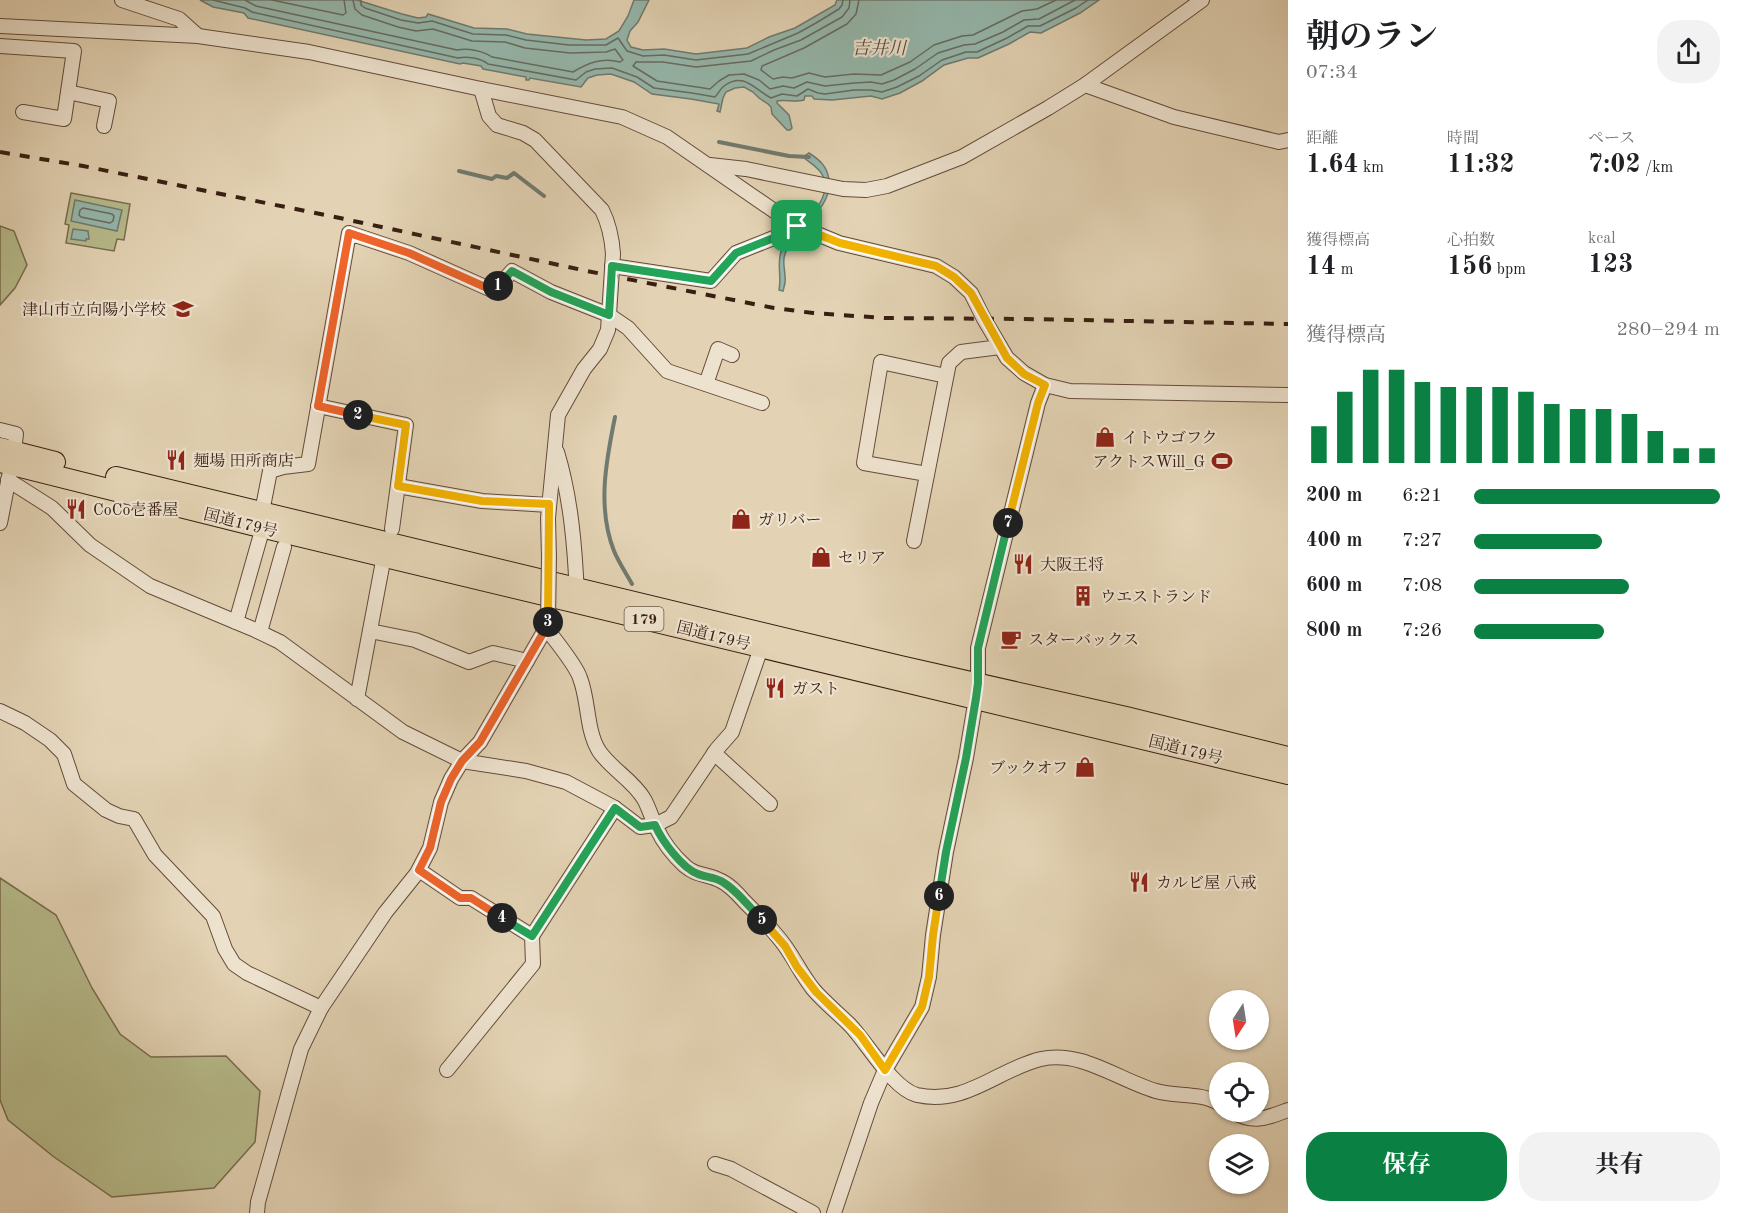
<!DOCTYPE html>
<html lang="ja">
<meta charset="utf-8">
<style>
:root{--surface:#fff;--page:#f2f2f2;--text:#202124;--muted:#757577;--accent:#0b8043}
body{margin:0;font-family:"Old Standard TT","Noto Serif JP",serif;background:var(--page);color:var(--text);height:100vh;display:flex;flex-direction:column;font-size:22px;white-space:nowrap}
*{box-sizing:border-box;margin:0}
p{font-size:20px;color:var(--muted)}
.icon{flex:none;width:33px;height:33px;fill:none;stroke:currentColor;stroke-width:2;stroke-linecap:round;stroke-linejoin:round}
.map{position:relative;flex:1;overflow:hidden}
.details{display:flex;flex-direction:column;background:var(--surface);width:450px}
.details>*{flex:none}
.needle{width:39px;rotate:192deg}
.tools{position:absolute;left:1209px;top:990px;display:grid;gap:12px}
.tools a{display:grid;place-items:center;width:60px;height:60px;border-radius:50%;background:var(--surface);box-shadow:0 2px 4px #0004;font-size:30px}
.pin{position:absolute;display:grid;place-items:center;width:51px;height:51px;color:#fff;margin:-26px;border-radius:12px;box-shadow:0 3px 9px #0006}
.km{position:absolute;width:30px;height:30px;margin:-15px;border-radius:50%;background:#222;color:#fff;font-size:16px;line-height:30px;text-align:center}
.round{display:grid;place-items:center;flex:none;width:63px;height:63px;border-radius:24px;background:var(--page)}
.head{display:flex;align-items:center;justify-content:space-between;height:102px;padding:0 18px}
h1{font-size:33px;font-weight:700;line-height:45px}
.figures{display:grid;grid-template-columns:repeat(3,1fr);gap:9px;height:102px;padding:6px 18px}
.figures div{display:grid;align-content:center}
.figures b{font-size:26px;font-weight:700}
.figures small{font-size:16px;font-weight:400}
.figures p{font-size:16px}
.chart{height:168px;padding:12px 18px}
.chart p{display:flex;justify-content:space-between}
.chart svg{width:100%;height:108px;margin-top:6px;stroke:var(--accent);stroke-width:6}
.primary-button{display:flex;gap:12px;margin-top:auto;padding:12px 18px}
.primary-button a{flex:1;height:69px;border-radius:24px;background:var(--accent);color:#fff;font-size:24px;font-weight:700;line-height:69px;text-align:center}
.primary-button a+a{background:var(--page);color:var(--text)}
ul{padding:0 18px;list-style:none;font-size:20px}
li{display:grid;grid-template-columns:96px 72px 1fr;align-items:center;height:45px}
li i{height:15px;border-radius:8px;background:var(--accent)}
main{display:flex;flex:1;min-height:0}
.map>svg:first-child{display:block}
.green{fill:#b7bb8b;stroke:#786c4e;stroke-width:1.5}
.water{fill:#95b8ad;stroke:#707a6f;stroke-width:1.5}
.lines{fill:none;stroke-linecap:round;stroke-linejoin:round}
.shore{stroke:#676b60;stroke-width:1.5}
.stream{stroke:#707a6f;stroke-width:4}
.minor-casing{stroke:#644b3a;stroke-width:16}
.highway-casing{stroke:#391e12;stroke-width:22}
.minor{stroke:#ede2ce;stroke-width:14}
.highway{stroke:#e3d3b4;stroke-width:20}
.rail{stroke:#391e12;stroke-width:4;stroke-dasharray:10 10;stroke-linecap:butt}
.minor-bridge-casing{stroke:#644b3a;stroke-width:16;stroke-linecap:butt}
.minor-bridge{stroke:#ede2ce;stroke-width:14}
.split-1-casing{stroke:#fff;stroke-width:12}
.split-2-casing{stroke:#fff;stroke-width:12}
.split-3-casing{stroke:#fff;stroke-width:12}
.split-4-casing{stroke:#fff;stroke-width:12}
.split-5-casing{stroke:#fff;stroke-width:12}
.split-6-casing{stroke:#fff;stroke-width:12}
.split-7-casing{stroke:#fff;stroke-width:12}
.split-8-casing{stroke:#fff;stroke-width:12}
.split-1{stroke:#22a559;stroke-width:8}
.split-2{stroke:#f0652b;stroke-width:8}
.split-3{stroke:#f5b400;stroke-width:8}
.split-4{stroke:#f0652b;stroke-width:8}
.split-5{stroke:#22a559;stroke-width:8}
.split-6{stroke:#f5b400;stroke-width:8}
.split-7{stroke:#22a559;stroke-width:8}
.split-8{stroke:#f5b400;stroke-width:8}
.labels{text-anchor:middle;stroke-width:4.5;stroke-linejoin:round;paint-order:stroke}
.shield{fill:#ede2ce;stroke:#6f594a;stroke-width:1.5}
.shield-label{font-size:15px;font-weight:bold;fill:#391e12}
.poi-label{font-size:16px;fill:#391e12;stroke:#ede2ce;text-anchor:start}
.street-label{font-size:16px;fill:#391e12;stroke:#ede2ce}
.water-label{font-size:18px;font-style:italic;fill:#554c40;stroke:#ede2ce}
</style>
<main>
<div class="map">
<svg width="1288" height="1213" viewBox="0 0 1288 1213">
<rect width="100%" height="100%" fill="#e3d3b4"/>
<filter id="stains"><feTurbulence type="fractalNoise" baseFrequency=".00333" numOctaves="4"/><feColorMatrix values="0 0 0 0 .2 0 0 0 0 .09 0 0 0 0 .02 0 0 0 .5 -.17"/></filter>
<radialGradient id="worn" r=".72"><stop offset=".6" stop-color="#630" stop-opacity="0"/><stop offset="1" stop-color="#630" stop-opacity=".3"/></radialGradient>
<g class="green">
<path d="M71,193L130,204L124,240L117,239L114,251L66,243L69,225L65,224Z"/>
<path d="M0,226L14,231L27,265L15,288L0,305Z"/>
<path d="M0,878L56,915L92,988L120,1034L151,1057L226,1056L260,1091L255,1142L214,1188L112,1197L54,1157L8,1120L0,1100Z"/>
</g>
<g class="water">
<path d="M200,0H357L402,14L418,18L426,17L428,14L474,28L507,29L527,34L586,40L606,39L619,31L628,16L634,0H649L638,22L630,31L627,40L631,47L643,50L664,49L696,54L747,48L769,37L795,28L835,5L837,0H1099L1080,13L1041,33L1030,32L1009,44L978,58H968L944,65L922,81L900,93L882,99L871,96L832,100L814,99L812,96H805L804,100C795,103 786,99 777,101V103L789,115L792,128L790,130H787L772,114L771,107L768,104L759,98L753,92L744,87L735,88L726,92L723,98L720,112L717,111L719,104L691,99L652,94L634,82L611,74L597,75L588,78L581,87L530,78L529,80H526V77L483,69L481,66L463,63L460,64L248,18L244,13L213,7Z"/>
<path d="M809,153C820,160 828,167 829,181C831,213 794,226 785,254C782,262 785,269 785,277C786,282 784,287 783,291L779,290C782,276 776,261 782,249C793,227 835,204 823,176C819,167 810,163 803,157Z"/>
<path d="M75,200L122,210L117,231L71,221Z"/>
<path d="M73,229L88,231L89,239H86V241L71,239Z"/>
</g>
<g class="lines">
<g class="shore">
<path d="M213,0L245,8L252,12L458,58C467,56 481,58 488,64L576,80L586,72L595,69L612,68L637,77L654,88L692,93L715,97C718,94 720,89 724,86C744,71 755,90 771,98L782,94L797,96L808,89L818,93L825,94L854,90H871L882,92L897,87L919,76L942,60L966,52H977L1007,38L1028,26H1040L1076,8L1088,0"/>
<path d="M245,0L256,6L457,50C469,48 483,51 492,57L573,72C588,63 602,57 620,62L623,60L615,49L606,52L570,53L525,48L505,42L472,41L433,29L416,31L398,27L362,15L355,9L353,0"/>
<path d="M272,0L343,15L346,13L344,0"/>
<path d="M361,0V5L365,8L401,20L418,23L432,21L473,34L506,35L526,40L569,45H606L618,38L627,51L643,56L664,55L696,60L748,54L798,33L816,23L839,9L842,5L843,0"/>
<path d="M850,0L849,8L842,17L801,40L774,50L751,61L696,67L663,62H636L633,66L657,81L710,89L719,81L729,75L744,74L759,80L770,89L783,86L794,88L807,82L825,86L854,83L871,82L882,84L894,80L915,69L938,53L964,45L975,44L1003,32L1024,20L1039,19L1075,0"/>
<path d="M859,0L856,14L847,24L804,48L762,66L761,70L773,79L783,77L792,78L809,73L825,77L854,74L881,75L910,62L934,45L962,36L973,35L1022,11L1037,9L1056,0"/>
<path d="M83,208L112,214L114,216L113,221L110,223L81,217L79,215L80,210Z"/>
</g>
<g class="stream">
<path d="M719,142L789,156L809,157"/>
<path d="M459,171L492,179L496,176L507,178L514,173L544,196"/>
<path d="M615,417C606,461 597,508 614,551C619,563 626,573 632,584"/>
</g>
<g class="minor-casing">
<g id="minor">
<path d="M122,0L179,19L198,36"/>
<path d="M0,26L198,36L309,52L481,89L622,117L667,137L793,224L839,243L936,266L954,277L971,293L984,319L1007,358L1024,373L1045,385L1070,391L1288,395"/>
<path d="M0,46L74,51L64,119L23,112"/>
<path d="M1085,85L1174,117L1279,142L1288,140"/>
<path d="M481,89L489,116L497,125L523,133L535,140L602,210C609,224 612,238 613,254L608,330L600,349L584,369L558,415L548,518L549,557"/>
<path d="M68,92L109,101L104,126"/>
<path d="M710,165L746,169L843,189L866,190L887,186L962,157L1048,108L1085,85L1202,0"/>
<path d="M612,266L711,281L736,253L781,235L797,226"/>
<path d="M706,384L718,349L732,355"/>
<path d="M318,406L406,425L392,529"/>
<path d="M0,430L16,434L14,451L0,523"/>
<path d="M557,452C571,498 575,548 577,596"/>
<path d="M927,474L864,463L881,362L946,376"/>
<path d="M8,480L52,508L90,545L150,586L253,629L280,642L403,732L462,761L526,771L566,782L615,808L640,827L655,825L671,817L717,749L732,732L763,642"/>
<path d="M398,486L482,501L549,505"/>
<path d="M262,512L270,471L283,467L308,464L349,233L409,253L494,291L512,271L551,292L609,315L628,328L667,371L762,403"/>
<path d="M914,541L949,363L961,352L1000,347"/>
<path d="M236,622L263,527"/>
<path d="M546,628C555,640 576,665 580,678C589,701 586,730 599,751C611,769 633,780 644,799C649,808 652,819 657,829C663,842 674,856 685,866C698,877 706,873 719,880C729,884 737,893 744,901C758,915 773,929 785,946C795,960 802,975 813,989C824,1002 838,1013 850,1025C868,1044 893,1089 917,1095C966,1106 998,1069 1041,1059C1082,1050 1118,1080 1156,1091C1177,1097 1201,1092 1220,1104"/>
<path d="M370,631L415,640L469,662L493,653L527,661"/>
<path d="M260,632L284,547"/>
<path d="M357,699L384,556"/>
<path d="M0,711L25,723L50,740L64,754L74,784L106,810L119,816L134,819L155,855L213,916L225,949L234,964L247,973L321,1008"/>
<path d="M714,753L770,804"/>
<path d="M419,870L460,898H471L532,936L533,964L447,1070"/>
<path d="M532,936L615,808"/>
<path d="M1233,1112C1254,1124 1267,1118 1288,1110"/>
<path d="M715,1164L731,1169L813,1213"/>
<path d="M257,1213L258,1202L301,1049L321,1008L385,913L417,873L430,848L441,802L451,779L462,761L480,742L546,628L548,621"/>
<path d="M834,1213L871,1103L885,1070L922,1007L929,977L933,935L946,852L966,758L976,698L978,683V648L1038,403L1045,385"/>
</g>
</g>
<g class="highway-casing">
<g id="highway">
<path d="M0,448L55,462"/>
<path d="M0,462L252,525L1288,774"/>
<path d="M116,477L900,666L1126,717L1288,757"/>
</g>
</g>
<use href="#minor" class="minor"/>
<use href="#highway" class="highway"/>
<path class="rail" d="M0,152L83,166L335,217L587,271L774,308L813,313L884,318L1025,319L1288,324"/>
<g class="minor-bridge-casing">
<path id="minor-bridge" d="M548,619L549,557"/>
</g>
<use href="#minor-bridge" class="minor-bridge"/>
</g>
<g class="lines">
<g class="split-1-casing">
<path id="split-1" d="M498,286L512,271L551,292L609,315L612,266L711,281L736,253L781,235L797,226"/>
</g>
<g class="split-2-casing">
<path id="split-2" d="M358,415L318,406L349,233L409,253L494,291L498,286"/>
</g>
<g class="split-3-casing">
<path id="split-3" d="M358,415L406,425L398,486L482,501L549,504L548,622"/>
</g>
<g class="split-4-casing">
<path id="split-4" d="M502,918L471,898H460L419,870L430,848L441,802L451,779L462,761L480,742L546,628L548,622"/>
</g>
<g class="split-5-casing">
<path id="split-5" d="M502,918L532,936L615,808L640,827L655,825C662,841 682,868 698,874C705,877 714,877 721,881C737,890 749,907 762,920"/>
</g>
<g class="split-6-casing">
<path id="split-6" d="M762,920L785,946L797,967L816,992L860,1035L885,1070L922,1007L929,977L933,935L939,896"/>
</g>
<g class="split-7-casing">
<path id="split-7" d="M939,896L946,852L966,758L976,698L978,683V648L1008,523"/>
</g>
<g class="split-8-casing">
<path id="split-8" d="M797,226L840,243L936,266L954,277L971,293L1007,358L1024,374L1045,385L1038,403L1008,523"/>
</g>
<use href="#split-1" class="split-1"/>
<use href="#split-2" class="split-2"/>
<use href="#split-3" class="split-3"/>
<use href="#split-4" class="split-4"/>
<use href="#split-5" class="split-5"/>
<use href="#split-6" class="split-6"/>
<use href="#split-7" class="split-7"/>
<use href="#split-8" class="split-8"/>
</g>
<defs>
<g id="school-bare" transform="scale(1.62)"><path d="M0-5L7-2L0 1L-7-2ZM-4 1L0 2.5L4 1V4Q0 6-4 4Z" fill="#8f2418" stroke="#ede2ce" stroke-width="2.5" paint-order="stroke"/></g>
<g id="shop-bare" transform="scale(1.62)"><path d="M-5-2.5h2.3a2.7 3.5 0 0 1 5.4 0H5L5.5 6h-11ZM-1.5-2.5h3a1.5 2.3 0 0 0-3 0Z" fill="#8f2418" stroke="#ede2ce" stroke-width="2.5" paint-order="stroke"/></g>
<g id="restaurant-bare" transform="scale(1.62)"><path d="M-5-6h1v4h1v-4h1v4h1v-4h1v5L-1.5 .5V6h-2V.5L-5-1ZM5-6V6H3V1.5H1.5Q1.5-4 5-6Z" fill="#8f2418" stroke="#ede2ce" stroke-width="2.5" paint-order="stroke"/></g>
<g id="stadium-bare" transform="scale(1.62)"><path d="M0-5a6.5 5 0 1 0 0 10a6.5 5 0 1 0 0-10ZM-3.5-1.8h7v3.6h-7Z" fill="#8f2418" stroke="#ede2ce" stroke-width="2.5" paint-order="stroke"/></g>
<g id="building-bare" transform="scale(1.62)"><path d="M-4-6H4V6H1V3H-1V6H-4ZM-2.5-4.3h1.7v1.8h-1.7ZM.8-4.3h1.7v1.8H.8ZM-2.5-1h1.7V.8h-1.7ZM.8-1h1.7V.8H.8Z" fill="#8f2418" stroke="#ede2ce" stroke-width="2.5" paint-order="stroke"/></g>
<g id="cafe-bare" transform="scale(1.62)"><path d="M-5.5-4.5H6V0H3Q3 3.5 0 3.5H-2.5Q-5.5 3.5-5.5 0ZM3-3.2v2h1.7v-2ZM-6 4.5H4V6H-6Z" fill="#8f2418" stroke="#ede2ce" stroke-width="2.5" paint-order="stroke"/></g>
</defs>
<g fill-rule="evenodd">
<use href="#school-bare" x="183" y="309"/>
<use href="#shop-bare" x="1105" y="437"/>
<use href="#restaurant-bare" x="176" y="460"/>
<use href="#stadium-bare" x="1222" y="461"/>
<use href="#restaurant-bare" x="76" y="509"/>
<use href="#shop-bare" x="741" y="519"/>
<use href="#shop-bare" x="821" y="557"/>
<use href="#restaurant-bare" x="1023" y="564"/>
<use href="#building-bare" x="1083" y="596"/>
<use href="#cafe-bare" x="1011" y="639"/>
<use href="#restaurant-bare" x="775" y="688"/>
<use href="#shop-bare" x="1085" y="767"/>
<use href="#restaurant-bare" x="1139" y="882"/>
</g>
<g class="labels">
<rect class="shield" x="624.5" y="607" width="39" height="24" rx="4.5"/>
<g class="shield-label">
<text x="644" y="624">179</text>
</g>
<g class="poi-label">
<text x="166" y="315" text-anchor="end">津山市立向陽小学校</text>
<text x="1122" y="443">イトウゴフク</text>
<text x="193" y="466">麺場 田所商店</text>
<text x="1205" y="467" text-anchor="end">アクトスWill_G</text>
<text x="93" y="515">CoCo壱番屋</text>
<text x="758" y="525">ガリバー</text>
<text x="838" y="563">セリア</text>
<text x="1040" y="570">大阪王将</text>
<text x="1100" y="602">ウエストランド</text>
<text x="1028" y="645">スターバックス</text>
<text x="792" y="694">ガスト</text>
<text x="1068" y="773" text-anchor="end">ブックオフ</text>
<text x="1156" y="888">カルビ屋 八戒</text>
</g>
<g class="street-label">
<text transform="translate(241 522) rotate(14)" y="6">国道179号</text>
<text transform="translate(714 635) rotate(14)" y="6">国道179号</text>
<text transform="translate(1186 749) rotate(14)" y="6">国道179号</text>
</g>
<g class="water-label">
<text x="879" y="54">吉井川</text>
</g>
</g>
<rect width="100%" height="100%" filter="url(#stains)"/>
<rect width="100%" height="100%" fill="url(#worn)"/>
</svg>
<div class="tools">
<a><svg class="needle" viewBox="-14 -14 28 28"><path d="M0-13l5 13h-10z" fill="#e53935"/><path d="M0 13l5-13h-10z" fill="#757577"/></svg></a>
<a><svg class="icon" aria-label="locate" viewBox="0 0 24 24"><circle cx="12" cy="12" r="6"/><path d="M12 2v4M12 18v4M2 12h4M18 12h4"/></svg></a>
<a><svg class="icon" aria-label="layers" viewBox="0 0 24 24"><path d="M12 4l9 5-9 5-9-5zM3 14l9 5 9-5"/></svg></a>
</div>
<div class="pin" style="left:797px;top:226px;background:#1e9e55"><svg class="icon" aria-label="arrive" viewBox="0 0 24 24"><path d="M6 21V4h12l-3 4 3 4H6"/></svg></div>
<b class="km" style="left:498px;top:286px">1</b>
<b class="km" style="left:358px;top:415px">2</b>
<b class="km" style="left:548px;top:622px">3</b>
<b class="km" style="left:502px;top:918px">4</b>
<b class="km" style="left:762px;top:920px">5</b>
<b class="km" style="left:939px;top:896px">6</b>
<b class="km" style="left:1008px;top:523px">7</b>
</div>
<section class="details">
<div class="head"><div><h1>朝のラン</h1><p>07:34</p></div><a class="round"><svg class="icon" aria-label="share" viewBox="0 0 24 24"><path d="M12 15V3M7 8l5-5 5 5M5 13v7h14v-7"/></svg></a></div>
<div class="figures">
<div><p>距離</p><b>1.64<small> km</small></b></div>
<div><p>時間</p><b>11:32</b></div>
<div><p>ペース</p><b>7:02<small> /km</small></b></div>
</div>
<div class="figures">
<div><p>獲得標高</p><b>14<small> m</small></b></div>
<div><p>心拍数</p><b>156<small> bpm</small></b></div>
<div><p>kcal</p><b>123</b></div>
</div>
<div class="chart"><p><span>獲得標高</span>280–294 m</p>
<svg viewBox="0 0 160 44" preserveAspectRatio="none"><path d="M5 44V29M15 44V15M25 44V6M35 44V6M45 44V11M55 44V13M65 44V13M75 44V13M85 44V15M95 44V20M105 44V22M115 44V22M125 44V24M135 44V31M145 44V38M155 44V38"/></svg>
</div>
<ul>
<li><b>200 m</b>6:21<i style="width:100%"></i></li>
<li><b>400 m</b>7:27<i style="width:52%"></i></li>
<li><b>600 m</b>7:08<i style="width:63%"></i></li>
<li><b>800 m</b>7:26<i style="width:53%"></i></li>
</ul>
<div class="primary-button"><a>保存</a><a>共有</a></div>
</section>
</main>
